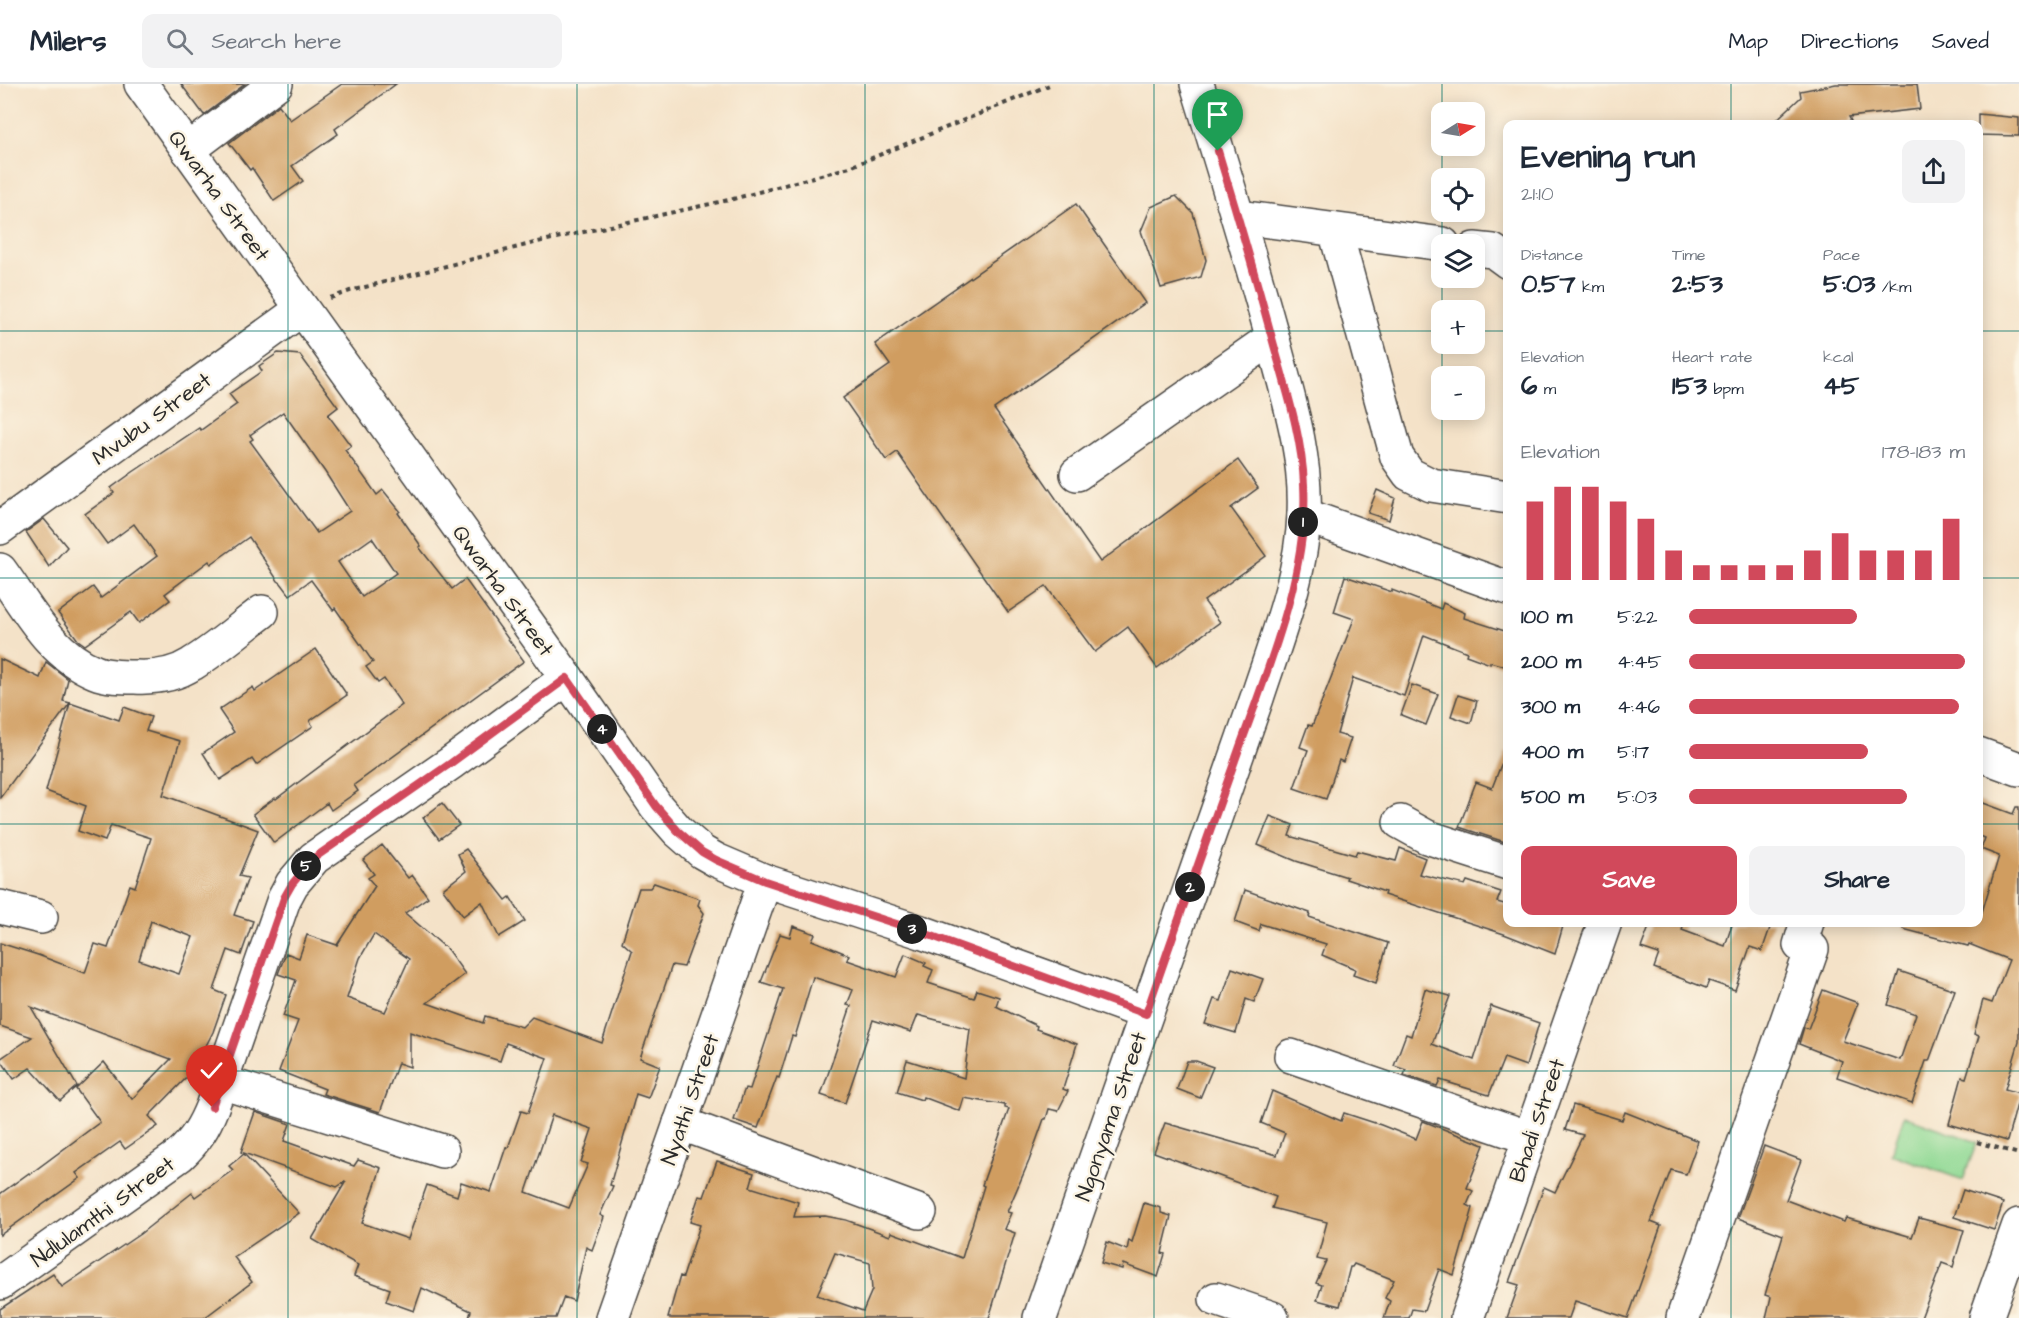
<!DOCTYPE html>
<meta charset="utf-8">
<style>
:root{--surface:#fff;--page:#f2f2f3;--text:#1f2937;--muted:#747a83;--line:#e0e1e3;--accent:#d1495b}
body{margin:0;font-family:"Architects Daughter",sans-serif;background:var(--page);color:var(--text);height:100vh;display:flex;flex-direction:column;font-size:22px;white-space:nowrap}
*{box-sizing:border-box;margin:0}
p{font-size:20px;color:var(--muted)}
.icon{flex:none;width:33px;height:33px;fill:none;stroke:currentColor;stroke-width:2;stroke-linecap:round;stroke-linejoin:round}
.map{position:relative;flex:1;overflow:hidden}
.sheet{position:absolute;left:1503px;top:36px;width:480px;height:807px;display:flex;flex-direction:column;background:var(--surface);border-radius:12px;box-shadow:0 3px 15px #0003}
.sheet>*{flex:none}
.needle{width:39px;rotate:79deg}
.controls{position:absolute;left:1431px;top:18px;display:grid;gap:12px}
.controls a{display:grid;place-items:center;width:54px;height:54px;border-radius:12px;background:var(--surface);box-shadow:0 3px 15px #0003;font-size:30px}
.pin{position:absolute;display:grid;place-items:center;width:51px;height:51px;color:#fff;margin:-62px -26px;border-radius:50% 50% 50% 0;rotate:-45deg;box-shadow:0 0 6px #0007}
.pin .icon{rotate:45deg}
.km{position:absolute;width:30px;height:30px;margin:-15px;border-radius:50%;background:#222;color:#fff;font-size:16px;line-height:30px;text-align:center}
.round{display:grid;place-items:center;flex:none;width:63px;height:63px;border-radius:12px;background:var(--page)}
.headline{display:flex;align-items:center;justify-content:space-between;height:102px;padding:0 18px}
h1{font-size:33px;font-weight:800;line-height:45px}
.figures{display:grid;grid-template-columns:repeat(3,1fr);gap:9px;height:102px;padding:6px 18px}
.figures div{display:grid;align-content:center}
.figures b{font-size:26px;font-weight:800}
.figures small{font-size:16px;font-weight:400}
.figures p{font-size:16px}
.chart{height:168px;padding:12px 18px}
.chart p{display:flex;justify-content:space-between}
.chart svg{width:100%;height:108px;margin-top:6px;stroke:var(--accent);stroke-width:6}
.button{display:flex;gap:12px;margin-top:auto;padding:12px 18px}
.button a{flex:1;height:69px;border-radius:12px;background:var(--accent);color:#fff;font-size:24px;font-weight:800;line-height:69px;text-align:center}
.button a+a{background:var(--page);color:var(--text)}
ul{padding:0 18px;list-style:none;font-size:20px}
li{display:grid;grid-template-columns:96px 72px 1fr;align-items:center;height:45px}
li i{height:15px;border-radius:8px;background:var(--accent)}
header{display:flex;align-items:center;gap:36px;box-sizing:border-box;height:84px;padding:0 30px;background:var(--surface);border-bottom:2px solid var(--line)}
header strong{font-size:28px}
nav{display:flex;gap:33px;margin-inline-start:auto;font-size:21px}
.search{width:420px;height:54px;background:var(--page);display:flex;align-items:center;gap:15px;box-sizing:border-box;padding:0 21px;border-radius:12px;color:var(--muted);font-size:22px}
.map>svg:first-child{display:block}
.grass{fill:#90d994;stroke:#5e8260;stroke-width:1.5}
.building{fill:#d09d61;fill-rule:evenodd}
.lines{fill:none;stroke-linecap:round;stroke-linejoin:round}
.minor-casing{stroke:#494643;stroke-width:36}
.path{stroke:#494643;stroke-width:4;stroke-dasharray:4.5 4.5;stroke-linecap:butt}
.minor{stroke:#fff;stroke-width:33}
.route-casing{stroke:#fff;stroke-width:12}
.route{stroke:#d1495b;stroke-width:8}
.grid{fill:none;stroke:#0f766e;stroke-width:1.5;stroke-opacity:0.55}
.labels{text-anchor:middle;stroke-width:5;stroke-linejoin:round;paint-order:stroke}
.street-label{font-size:22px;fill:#2b2b2b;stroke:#fcf5e5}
</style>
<header>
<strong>Milers</strong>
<div class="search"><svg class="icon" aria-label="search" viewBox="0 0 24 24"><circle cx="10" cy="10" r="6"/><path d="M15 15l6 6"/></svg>Search here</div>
<nav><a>Map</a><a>Directions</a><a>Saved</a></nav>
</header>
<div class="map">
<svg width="2019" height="1234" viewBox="0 0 2019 1234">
<rect width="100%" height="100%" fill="#fcf5e5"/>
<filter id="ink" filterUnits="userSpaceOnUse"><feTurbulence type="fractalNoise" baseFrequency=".0167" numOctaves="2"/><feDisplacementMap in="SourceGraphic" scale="12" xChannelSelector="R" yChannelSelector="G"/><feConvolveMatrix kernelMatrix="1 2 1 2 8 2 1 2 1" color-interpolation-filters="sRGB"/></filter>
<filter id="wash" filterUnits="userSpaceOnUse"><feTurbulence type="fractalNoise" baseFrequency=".008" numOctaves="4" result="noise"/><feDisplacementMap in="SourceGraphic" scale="24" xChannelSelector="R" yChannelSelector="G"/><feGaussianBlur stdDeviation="1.35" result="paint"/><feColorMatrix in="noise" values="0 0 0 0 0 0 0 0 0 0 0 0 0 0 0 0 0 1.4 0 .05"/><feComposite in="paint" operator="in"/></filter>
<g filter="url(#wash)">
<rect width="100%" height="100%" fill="#f4e2c8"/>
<path class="grass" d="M1904,1032L1977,1058L1963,1096L1891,1070Z"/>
<g id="blocks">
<g class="building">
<path d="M181,0H245L204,31Z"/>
<path d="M342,0H396L335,45L338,50L292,82L303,97L274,117L252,84L250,86L229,59L279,21L290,36Z"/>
<path d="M1836,0H1917L1920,25L1849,33L1851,37L1838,40H1772L1801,13L1800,7Z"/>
<path d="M1978,30L2019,34V52L1978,51Z"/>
<path d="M1176,112L1193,129L1206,176L1201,193L1161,204L1141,147L1151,123Z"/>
<path d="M1076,120L1145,219L994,325L1100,478L1238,376L1258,404L1231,424L1266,472L1204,517L1220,538L1157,584L1128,543L1095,568L1046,502L1008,528L897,368L886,376L843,314L890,281L875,260Z"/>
<path d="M278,269L300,271L338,323L328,331L351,362L345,366L377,411L383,406L400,427L398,429L421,462L419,463L452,505L465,495L524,577L354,701L358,707L331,726L327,719L274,759L253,730L275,714L276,715L402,621L384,595L378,599L366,583L373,578L335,524L333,526L311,496L290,511L281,499L278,497L249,453L211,480L209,477L165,510L170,516L139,539L131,528L85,561L78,556L58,529L93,503L101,514L157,472L134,440L107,460L85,430L114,409L111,404L133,388L199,344L201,346L237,320L229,310L262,287L259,282ZM283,328L325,388L350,427L317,449L250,357L253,355L250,351ZM372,454L396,489L362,513L338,478Z"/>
<path d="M1377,406L1395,414L1389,436L1368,429Z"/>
<path d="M44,435L67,463L49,483L26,448Z"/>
<path d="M1345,492L1392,508V506L1441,525L1443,519L1465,529L1464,534L1508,548V583L1490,578V580L1466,571L1467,568L1424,551L1404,612L1353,594L1337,650L1351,654L1343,678L1339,676L1326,715L1294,704L1308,666L1300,663L1308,641L1312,642L1354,535L1334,528Z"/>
<path d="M316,565L347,611L311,636L310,638L313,642L256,681L252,675L220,696L203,669L234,648L219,626L253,603L255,607Z"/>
<path d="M0,575L40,594L46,578L68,595L63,617L70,619L0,714Z"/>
<path d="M1412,601L1438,610L1426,641L1401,631Z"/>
<path d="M1458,611L1477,617L1471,639L1451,632Z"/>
<path d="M70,619L119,636L124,623L151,633L146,647L180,657L163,711L258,746L239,792L248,794L234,831L253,837L241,871L228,866L214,906L226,911L213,948L193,987L149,1032L158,1042L125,1065L120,1058L76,1089L80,1094L0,1151V1110L29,1089L30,1090L100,1038L76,1005L104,978L132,1015L171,975L31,923L77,1002L60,1017L30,984L14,995L0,975L32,953L0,942V859L38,871L85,889L95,860L108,864L130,801L135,803L151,754L111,741L105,757L78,747L86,722L46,707ZM151,837L193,853L179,890L139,876Z"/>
<path d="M1506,668H1508V759L1459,743L1476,698L1492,704Z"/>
<path d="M1978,717L2013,730L2016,723H2019V958L2005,1005L2019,1009V1013L2007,1057L1949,1040L1962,993L1966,994L1979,952L1974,950L1983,916L1992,919L2009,876L1969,860L1968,862L1903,845L1904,838H1979L1999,772L1981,765L1985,754L1978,752Z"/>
<path d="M442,719L459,741L439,755L423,734Z"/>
<path d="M1270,732L1293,741L1289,752L1355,771L1357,767L1396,777L1400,764L1425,774L1419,790L1465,801L1467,797L1501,808L1497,818L1508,821V838H1553L1563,842L1555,870L1504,850L1384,811L1385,808L1346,795L1347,793L1296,777L1258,761Z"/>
<path d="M382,761L408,794L412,791L428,813L405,829L447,865L465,890L427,919L483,939L485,932L522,943L532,933L602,959L632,867L622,858L639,804H650L654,799L700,815L698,821L704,829L684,883L672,881L640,974L660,982L648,1014L636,1010L610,1101L613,1102L600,1131L604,1133L592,1166L586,1163L574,1217L564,1213L556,1234H469L471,1227L422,1204L414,1227L386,1217L390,1205L354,1192L358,1181L312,1155L346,1097L337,1103L241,1068L255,1028L290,1040L284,1057L354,1082L358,1076L381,1084L362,1139L408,1155L427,1101L457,1112L461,1098L491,1108L506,1063L508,1064L521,1027L528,1029L547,974L506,959L500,977L410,948V983L398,979L380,1028L323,1010L325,1005L279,987L298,937L283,932L296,896L278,890L286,869L299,874L307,851L337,861L375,802L368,794L374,790L363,776ZM374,850L409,875L385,928L347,914L360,874ZM552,1031L592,1045L581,1078L588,1080L569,1124L526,1108Z"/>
<path d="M466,765L506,816L510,813L525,837L499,853L482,818L463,832L443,805L466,787L458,770Z"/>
<path d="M1245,806L1310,829L1309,833L1388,859L1376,899L1353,891L1355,885L1322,871L1326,860L1261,840L1259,847L1235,838Z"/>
<path d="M1651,838H1685L1682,846L1725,862L1733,838H1772L1762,867L1750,863L1735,906L1709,897L1706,904L1654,884L1659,870L1641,864Z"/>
<path d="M793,842L815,850L812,856L849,871L847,876L896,893L905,870L926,879L924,882L933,886L928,899L974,914L977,906L999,913L996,922L1037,942L1036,945L1077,960L1063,1005L1068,1007L1058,1027L1049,1025L1046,1035H1044L1029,1077L1007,1128L1011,1129L1004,1145L1015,1149L989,1234H668L680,1192L683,1193L700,1141L690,1138L699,1112L704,1113L717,1077L754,1089L750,1103L798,1118L794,1133L825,1132L846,1136L890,1152L891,1148L962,1174L984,1102L982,1101L1009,1025L1005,1024V1021L964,1014L960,1027L923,1013L922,1016L897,1008L907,976L964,994L970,945L918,931L911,948L873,936L845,1019L821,1011L851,922L847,921L853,906L813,893L795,953L792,952L779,994L777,993L758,1044L734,1036L745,1004L750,1005L783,905L761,898L780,850L790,853ZM835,1169L870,1179L872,1206L863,1227L817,1211Z"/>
<path d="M1232,884L1263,895L1254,918L1246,915L1236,949L1205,940L1214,915L1221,917Z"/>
<path d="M1899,887L1955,906L1929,977H1926L1912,1019L1837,993L1842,977L1799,960L1804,943L1808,945L1823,906L1858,919L1843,957L1900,976L1916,930L1888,921Z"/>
<path d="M1425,905L1450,912L1432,960L1474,976L1491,922L1539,939L1526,982L1504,974L1489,1011L1440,996L1437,1002L1404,991L1406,986L1394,982L1406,950L1411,952Z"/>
<path d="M1187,977H1196L1213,983L1200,1014L1177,1005Z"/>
<path d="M1272,1007L1341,1037L1344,1029L1381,1041L1416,1055L1423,1037L1484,1061L1467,1104L1473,1107L1467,1121L1473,1124L1454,1191L1439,1185L1424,1227L1412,1225L1409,1234H1384L1390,1217L1385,1214L1394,1196L1354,1180L1352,1183H1350L1340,1222L1317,1216L1322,1201L1316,1199L1326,1177L1317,1175L1327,1138L1272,1124L1276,1113L1154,1068L1165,1039L1277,1071L1285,1049L1261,1039Z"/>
<path d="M1573,1021L1622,1036L1625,1028L1698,1057L1686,1090L1671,1086L1651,1138L1661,1142L1628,1234L1575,1217L1569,1234H1507L1519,1201L1509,1198L1544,1103L1555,1108L1583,1051L1565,1046Z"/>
<path d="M1764,1062L1801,1076L1786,1116L1844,1138L1846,1134L1912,1153L1919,1134L1964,1146L1953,1183L1942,1179L1921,1234H1766L1771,1213L1765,1211L1783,1151L1738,1134Z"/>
<path d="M244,1070L299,1129L234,1173L252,1198L204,1234H0V1225L53,1190L62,1203L140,1150L192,1109L195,1113L233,1086L229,1082Z"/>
<path d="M1963,1106L2003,1119L1994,1146L1954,1133Z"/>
<path d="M1144,1119L1161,1124V1129L1171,1132L1162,1169L1165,1170L1158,1193L1123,1180L1122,1185L1101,1179L1107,1158L1127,1166L1129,1156L1132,1158Z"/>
</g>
</g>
</g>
<g filter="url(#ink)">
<use href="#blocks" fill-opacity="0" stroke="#494643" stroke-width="1.5"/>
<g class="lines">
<g class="minor-casing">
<g id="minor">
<path d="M141,0L567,594L656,722L678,747L702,768L716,776L765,797L921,848L1146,929"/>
<path d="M188,66L276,0"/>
<path d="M1239,133L1443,160"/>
<path d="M1335,146L1397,373L1409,390L1431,401L1508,413"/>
<path d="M1474,165L1493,167L1508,178"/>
<path d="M1077,390L1272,254"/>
<path d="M1304,431L1508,504"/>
<path d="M0,444L302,225"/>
<path d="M0,486C27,523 50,570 95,588C107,593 122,593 135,593C155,594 175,591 192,580C217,565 239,545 262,528"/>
<path d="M1978,670L2019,685"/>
<path d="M1400,738L1427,753L1508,779"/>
<path d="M0,823L41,833"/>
<path d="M1291,972L1530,1054"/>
<path d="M221,998L442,1067"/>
<path d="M680,1039L920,1128"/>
<path d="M0,1199L180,1071C196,1056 204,1043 212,1023L284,815L292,800L314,774L451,679L567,594"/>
<path d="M1216,1215L1272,1234"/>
<path d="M612,1234L765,797"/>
<path d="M1040,1234L1257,614C1276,556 1302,491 1304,430C1307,369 1287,310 1272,252C1249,168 1223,84 1197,0"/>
<path d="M1467,1234L1605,838"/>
<path d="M1683,1234L1812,865L1800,861L1807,838"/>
<path d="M1986,1234L2019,1141"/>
</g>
</g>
<g class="path">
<path d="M330,214L350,207L538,158L733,115L850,83L1052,0"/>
<path d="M1977,1058L2019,1070"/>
</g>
<use href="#minor" class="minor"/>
</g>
</g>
<g class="lines" filter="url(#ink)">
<g class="route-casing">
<path id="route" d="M212,1023L284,814L292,800L314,774L451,679L567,594L656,722L678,747L702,768L716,776L765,797L921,848L1146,930C1176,842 1207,755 1238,668C1267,587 1309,487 1304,401C1302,351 1285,302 1272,254C1255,191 1237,129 1218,67"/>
</g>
<use href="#route" class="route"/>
</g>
<path class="grid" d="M288,0V1234M577,0V1234M865,0V1234M1154,0V1234M1442,0V28M1731,0V40M1442,62V94M1442,128V160M1442,194V226M0,247H1442M1474,247H1508M1978,247H2019M1442,260V292M1442,326V1234M0,494H1508M1978,494H2019M0,740H1508M1978,740H2019M1731,838V1234M0,987H2019"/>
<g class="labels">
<g class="street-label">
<text transform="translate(220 111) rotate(54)" y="8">Qwarha Street</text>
<text transform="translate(151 334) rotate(-36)" y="8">Mvubu Street</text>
<text transform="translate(504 506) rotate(54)" y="8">Qwarha Street</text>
<text transform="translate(689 1015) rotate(-71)" y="8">Nyathi Street</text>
<text transform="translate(1110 1032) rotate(-71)" y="8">Ngonyama Street</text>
<text transform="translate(1536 1036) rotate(-71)" y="8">Bhadi Street</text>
<text transform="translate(102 1127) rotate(-36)" y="8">Ndlulamthi Street</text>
</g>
</g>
</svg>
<div class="controls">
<a><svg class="needle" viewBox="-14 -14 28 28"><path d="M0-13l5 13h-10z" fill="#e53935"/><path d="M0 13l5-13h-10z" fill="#747a83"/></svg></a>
<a><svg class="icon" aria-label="locate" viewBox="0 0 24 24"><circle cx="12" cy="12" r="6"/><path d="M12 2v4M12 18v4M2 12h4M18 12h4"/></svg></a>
<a><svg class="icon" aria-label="layers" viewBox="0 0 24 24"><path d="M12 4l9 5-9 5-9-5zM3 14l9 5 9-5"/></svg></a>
<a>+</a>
<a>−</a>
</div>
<div class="pin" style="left:1218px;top:67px;background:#1e9e55"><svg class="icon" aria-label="arrive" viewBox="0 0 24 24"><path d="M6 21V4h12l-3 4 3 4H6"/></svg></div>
<div class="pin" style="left:212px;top:1023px;background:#d93025"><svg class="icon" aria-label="check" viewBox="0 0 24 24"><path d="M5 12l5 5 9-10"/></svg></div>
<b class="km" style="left:1303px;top:438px">1</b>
<b class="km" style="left:1190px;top:803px">2</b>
<b class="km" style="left:912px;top:845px">3</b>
<b class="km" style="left:602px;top:645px">4</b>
<b class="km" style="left:306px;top:782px">5</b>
<section class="sheet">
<div class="headline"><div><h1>Evening run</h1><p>21:10</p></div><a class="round"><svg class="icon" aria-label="share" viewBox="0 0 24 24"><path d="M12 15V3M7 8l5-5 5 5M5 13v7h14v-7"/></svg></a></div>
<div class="figures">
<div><p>Distance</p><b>0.57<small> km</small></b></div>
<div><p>Time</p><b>2:53</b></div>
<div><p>Pace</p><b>5:03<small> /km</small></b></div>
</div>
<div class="figures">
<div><p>Elevation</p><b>6<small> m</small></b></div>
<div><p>Heart rate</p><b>153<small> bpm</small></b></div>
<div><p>kcal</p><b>45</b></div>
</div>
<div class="chart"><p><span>Elevation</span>178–183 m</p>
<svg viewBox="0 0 160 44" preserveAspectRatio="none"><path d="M5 44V12M15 44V6M25 44V6M35 44V12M45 44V19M55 44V32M65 44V38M75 44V38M85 44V38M95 44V38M105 44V32M115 44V25M125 44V32M135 44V32M145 44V32M155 44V19"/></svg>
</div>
<ul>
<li><b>100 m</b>5:22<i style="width:61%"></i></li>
<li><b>200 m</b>4:45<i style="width:100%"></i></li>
<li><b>300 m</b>4:46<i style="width:98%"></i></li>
<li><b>400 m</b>5:17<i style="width:65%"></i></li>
<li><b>500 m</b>5:03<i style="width:79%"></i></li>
</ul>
<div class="button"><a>Save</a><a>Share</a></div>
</section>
</div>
